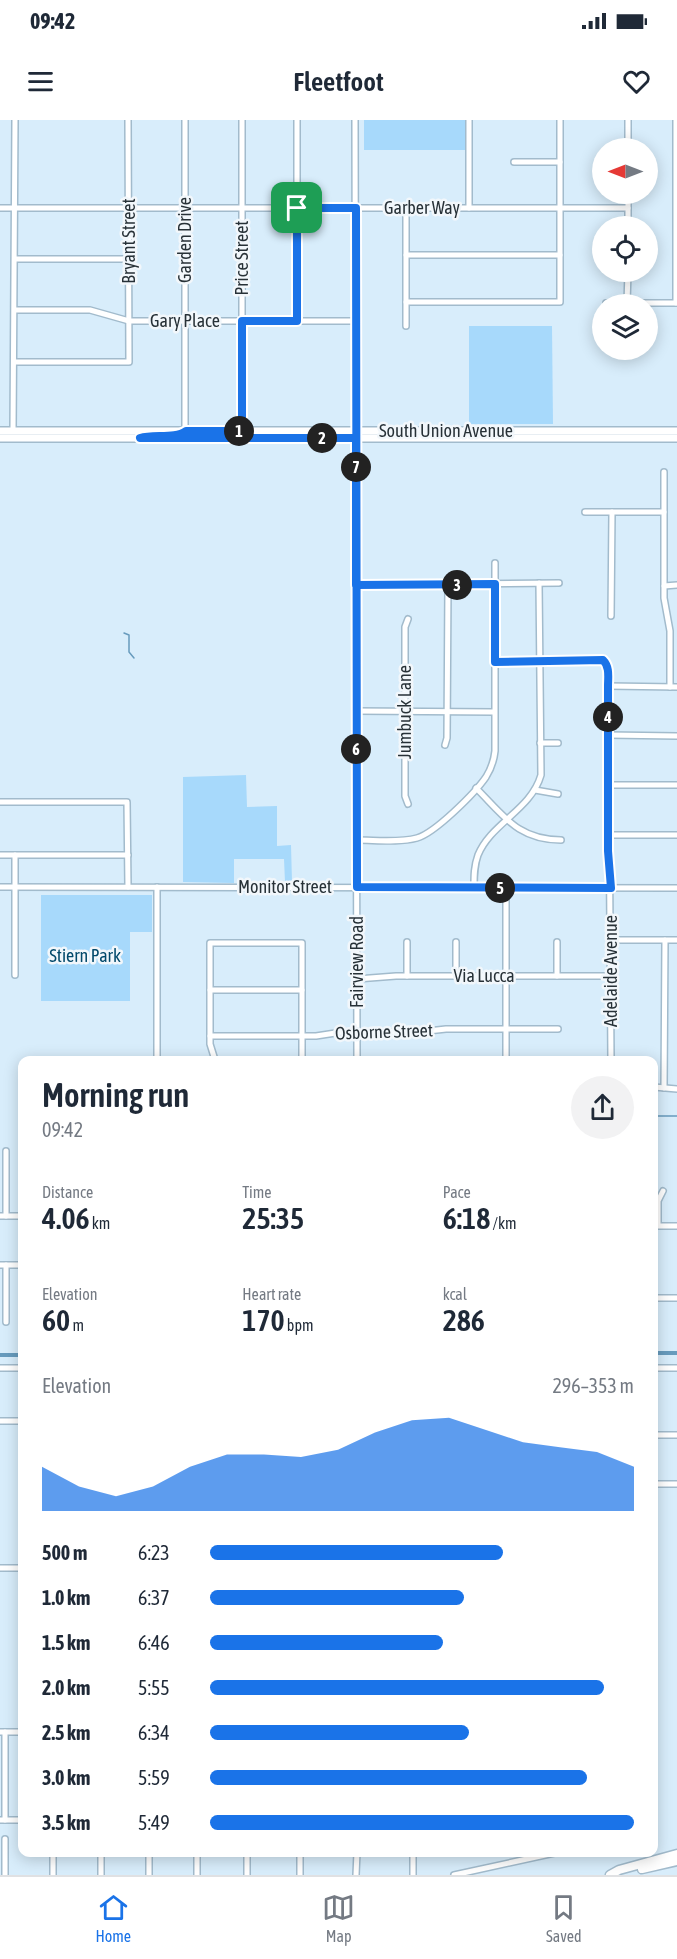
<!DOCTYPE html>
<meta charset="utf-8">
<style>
:root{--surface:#fff;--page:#f2f2f3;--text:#1f2937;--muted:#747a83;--line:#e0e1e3;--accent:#1a73e8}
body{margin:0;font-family:"Asap Condensed",sans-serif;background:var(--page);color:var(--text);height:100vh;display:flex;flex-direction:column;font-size:22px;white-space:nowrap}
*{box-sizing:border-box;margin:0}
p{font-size:20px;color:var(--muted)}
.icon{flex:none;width:33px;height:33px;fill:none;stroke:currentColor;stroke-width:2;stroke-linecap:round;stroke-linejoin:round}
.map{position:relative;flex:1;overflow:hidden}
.side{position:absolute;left:18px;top:936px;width:640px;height:801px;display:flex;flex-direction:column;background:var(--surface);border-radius:12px;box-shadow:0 3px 15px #0003}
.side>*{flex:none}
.needle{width:39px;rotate:270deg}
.buttons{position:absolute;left:592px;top:18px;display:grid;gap:12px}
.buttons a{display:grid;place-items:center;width:66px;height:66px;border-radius:50%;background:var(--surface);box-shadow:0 3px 15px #0003;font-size:30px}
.pin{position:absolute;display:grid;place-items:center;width:51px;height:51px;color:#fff;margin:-26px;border-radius:12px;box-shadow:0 3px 9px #0006}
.km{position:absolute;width:30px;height:30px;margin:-15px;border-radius:50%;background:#222;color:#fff;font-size:16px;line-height:30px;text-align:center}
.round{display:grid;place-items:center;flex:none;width:63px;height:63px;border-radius:32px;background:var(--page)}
.headline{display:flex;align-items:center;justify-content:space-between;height:102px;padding:0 24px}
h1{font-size:33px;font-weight:600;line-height:45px}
.metrics{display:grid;grid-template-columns:repeat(3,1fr);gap:9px;height:102px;padding:6px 24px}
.metrics div{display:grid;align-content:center}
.metrics b{font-size:30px;font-weight:600}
.metrics small{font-size:16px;font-weight:400}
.metrics p{font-size:16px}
.chart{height:168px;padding:12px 24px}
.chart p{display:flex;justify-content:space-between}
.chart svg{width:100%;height:108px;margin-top:6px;fill:var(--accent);opacity:.7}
ul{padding:0 24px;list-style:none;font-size:20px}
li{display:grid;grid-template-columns:96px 72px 1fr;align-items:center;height:45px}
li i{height:15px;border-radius:8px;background:var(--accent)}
.status{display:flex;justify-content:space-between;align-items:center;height:42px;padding:0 30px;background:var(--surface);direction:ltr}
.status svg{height:16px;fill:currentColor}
header{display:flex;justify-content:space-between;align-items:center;height:78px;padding:0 24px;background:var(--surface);font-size:27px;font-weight:600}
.menu{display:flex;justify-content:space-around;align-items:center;height:84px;border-top:2px solid var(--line);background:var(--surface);font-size:16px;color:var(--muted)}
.menu a{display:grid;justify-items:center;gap:3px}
.menu .on{color:var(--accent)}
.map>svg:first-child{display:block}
.green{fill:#a7d9fb}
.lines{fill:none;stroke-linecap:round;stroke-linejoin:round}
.stream{stroke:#679bbd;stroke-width:1.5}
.canal{stroke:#679bbd;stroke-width:4}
.minor-casing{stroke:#a2bbcc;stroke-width:8}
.major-casing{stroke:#a2bbcc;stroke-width:10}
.highway-casing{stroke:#a2bbcc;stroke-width:11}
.minor{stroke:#fff;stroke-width:5}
.major{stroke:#fff;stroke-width:7}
.highway{stroke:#fff;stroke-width:8}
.route-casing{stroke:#fff;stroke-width:12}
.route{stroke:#1a73e8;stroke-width:8}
.labels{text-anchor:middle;stroke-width:5;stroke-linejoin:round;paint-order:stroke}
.street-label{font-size:18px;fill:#273137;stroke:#f2f7fb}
.park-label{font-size:18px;fill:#02496b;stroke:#f2f7fb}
</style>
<div class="status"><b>09:42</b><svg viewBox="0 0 49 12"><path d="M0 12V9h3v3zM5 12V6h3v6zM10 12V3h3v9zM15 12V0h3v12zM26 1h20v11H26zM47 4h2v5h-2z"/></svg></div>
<header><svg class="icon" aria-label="menu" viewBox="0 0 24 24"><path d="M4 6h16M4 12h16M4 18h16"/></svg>Fleetfoot<svg class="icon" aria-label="heart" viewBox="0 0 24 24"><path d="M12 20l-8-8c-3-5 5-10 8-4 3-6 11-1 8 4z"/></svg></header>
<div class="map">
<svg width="677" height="1755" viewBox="0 0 677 1755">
<rect width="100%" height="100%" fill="#d8edfb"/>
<g class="green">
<rect x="364" y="0" width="102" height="30"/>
<path d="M469,206H552L553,304H469Z"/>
<path d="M246,655L247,687L277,686V726L291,725L292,762H285L284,739H234V763L183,762V657Z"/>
<path d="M41,775H152V812H130V881H41Z"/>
</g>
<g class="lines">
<g class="stream">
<path d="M124,513L129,515V532L134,538"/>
<path d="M654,996H677"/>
</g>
<g class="canal">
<path d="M654,1233H677"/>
<path d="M0,1235H22"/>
</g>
<g class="minor-casing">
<g id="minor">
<path d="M185,0V311"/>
<path d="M242,0V311"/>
<path d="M297,0V201"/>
<path d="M355,0L357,940"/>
<path d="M469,0V88"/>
<path d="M676,0V183"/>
<path d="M628,28V0"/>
<path d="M514,42H560"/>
<path d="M0,88H628"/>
<path d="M406,88V206"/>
<path d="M628,106V74"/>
<path d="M406,135H560"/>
<path d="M15,139H129"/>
<path d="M406,182H560V0"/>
<path d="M606,183H677"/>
<path d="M627,183L628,152"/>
<path d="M15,190H90L129,201H356"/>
<path d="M15,242H129L128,0"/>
<path d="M13,311L15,0"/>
<path d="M664,352V478L670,511V567"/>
<path d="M585,392H664"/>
<path d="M356,465L559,463"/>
<path d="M664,466L677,465"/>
<path d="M611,496L612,392"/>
<path d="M408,499L405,507V676L408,684"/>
<path d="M495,542L603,540L608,546L611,940"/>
<path d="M608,566L677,567"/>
<path d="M356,591L494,592"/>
<path d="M608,615L677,616"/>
<path d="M540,623H558"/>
<path d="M445,625L447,618L448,465"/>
<path d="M608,665H677"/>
<path d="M476,668C504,696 518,720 561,720"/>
<path d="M535,670L558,674"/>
<path d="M0,682H127L128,767"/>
<path d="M608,715H677"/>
<path d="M356,720C376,720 398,723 417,718C435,713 475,673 486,657C491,649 494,640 495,631V443"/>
<path d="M0,735H128"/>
<path d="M15,735V855"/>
<path d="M0,767L677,768"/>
<path d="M157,767V940"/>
<path d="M474,767C474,756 474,746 478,735C491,703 531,690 541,655L539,463"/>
<path d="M506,768V940"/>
<path d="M611,820H677"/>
<path d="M407,822V856"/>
<path d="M456,822V856"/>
<path d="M557,822V856"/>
<path d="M357,859L396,856H611"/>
<path d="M210,870H302"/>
<path d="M210,916H316L342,912H419L446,909H558"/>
<path d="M215,940L210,924V823H302V940"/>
<path d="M654,967L677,969"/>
<path d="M664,968L665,820"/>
<path d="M6,1031V1096"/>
<path d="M663,1071L658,1081V1106H677"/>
<path d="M0,1096H22"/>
<path d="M0,1145H22"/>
<path d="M6,1145V1202"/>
<path d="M654,1178H677"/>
<path d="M0,1248H22"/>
<path d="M654,1248H677"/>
<path d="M0,1301H22"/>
<path d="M654,1315H677"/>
<path d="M654,1364H677"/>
<path d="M0,1448H22"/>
<path d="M0,1612H22"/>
<path d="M5,1612V1700"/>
<path d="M0,1700H22"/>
<path d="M53,1732V1755"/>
<path d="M101,1732V1755"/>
<path d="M197,1732V1755"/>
<path d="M247,1732V1755"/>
<path d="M300,1732V1755"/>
<path d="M5,1755V1719"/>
<path d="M149,1755V1732"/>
<path d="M356,1755L357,1732"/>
<path d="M413,1755V1732"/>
<path d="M454,1755L559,1732"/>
</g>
</g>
<g class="major-casing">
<g id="major">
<path d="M0,311H677"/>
<path d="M0,318H677"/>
</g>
</g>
<g class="highway-casing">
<g id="highway">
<path d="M642,1749L677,1741"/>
<path d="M610,1755L619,1750L677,1734"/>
</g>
</g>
<use href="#minor" class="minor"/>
<use href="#major" class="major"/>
<use href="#highway" class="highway"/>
</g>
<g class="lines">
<g class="route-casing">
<path id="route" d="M297,88V201H242V311H186C175,319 154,314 140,318H356V465L495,464V542L603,540C610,547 608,557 608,566V731L611,768L357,767L356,88H297"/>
</g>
<use href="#route" class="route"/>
</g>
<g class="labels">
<g class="street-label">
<text x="422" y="94">Garber Way</text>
<text transform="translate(185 120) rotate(-90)" y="6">Garden Drive</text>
<text transform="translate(129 121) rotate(-90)" y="6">Bryant Street</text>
<text transform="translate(242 138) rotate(-90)" y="6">Price Street</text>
<text x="185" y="207">Gary Place</text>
<text x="446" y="317">South Union Avenue</text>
<text transform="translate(405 592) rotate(-90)" y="6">Jumbuck Lane</text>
<text x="285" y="773">Monitor Street</text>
<text transform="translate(357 842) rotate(-90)" y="6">Fairview Road</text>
<text transform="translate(611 851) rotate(-90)" y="6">Adelaide Avenue</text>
<text x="484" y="862">Via Lucca</text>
<text transform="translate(384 912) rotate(-2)" y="6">Osborne Street</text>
</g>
<g class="park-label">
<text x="85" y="842">Stiern Park</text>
</g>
</g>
</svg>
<div class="buttons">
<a><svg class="needle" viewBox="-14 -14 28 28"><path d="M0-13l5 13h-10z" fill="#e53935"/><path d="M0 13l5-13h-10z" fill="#747a83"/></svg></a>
<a><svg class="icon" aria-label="locate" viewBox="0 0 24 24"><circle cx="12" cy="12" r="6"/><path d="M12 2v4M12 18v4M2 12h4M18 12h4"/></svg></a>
<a><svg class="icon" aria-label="layers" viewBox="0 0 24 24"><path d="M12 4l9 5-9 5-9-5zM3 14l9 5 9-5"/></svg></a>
</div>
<div class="pin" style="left:297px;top:88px;background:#1e9e55"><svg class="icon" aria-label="arrive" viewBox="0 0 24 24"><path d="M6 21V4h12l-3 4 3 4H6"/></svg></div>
<b class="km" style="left:239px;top:311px">1</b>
<b class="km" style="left:322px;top:318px">2</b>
<b class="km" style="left:457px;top:465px">3</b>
<b class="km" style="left:608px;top:597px">4</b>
<b class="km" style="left:500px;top:768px">5</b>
<b class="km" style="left:356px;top:629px">6</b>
<b class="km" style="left:356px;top:347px">7</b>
<section class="side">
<div class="headline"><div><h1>Morning run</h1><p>09:42</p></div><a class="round"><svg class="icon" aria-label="share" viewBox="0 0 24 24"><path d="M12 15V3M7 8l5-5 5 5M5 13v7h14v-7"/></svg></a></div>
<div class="metrics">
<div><p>Distance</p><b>4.06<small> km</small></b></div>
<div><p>Time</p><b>25:35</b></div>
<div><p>Pace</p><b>6:18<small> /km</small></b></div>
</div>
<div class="metrics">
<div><p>Elevation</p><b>60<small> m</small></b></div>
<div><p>Heart rate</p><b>170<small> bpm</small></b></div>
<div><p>kcal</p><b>286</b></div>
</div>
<div class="chart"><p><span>Elevation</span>296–353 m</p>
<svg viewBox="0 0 160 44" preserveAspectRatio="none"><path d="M0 44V26L10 34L20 38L30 34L40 26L50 21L60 21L70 22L80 19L90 12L100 7L110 6L120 11L130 16L140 18L150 20L160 26V44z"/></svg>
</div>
<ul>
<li><b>500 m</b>6:23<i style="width:69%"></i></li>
<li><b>1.0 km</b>6:37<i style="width:60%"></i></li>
<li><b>1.5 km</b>6:46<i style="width:55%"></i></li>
<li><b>2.0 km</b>5:55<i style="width:93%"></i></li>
<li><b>2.5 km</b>6:34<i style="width:61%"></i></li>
<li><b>3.0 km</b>5:59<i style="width:89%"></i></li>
<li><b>3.5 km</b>5:49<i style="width:100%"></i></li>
</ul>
</section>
</div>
<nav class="menu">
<a class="on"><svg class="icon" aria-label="home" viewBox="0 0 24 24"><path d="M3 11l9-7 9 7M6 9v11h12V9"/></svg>Home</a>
<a><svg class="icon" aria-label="map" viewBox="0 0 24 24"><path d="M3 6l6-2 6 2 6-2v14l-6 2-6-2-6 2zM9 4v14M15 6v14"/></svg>Map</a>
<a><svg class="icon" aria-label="saved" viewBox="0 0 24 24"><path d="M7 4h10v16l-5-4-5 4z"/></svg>Saved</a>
</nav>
